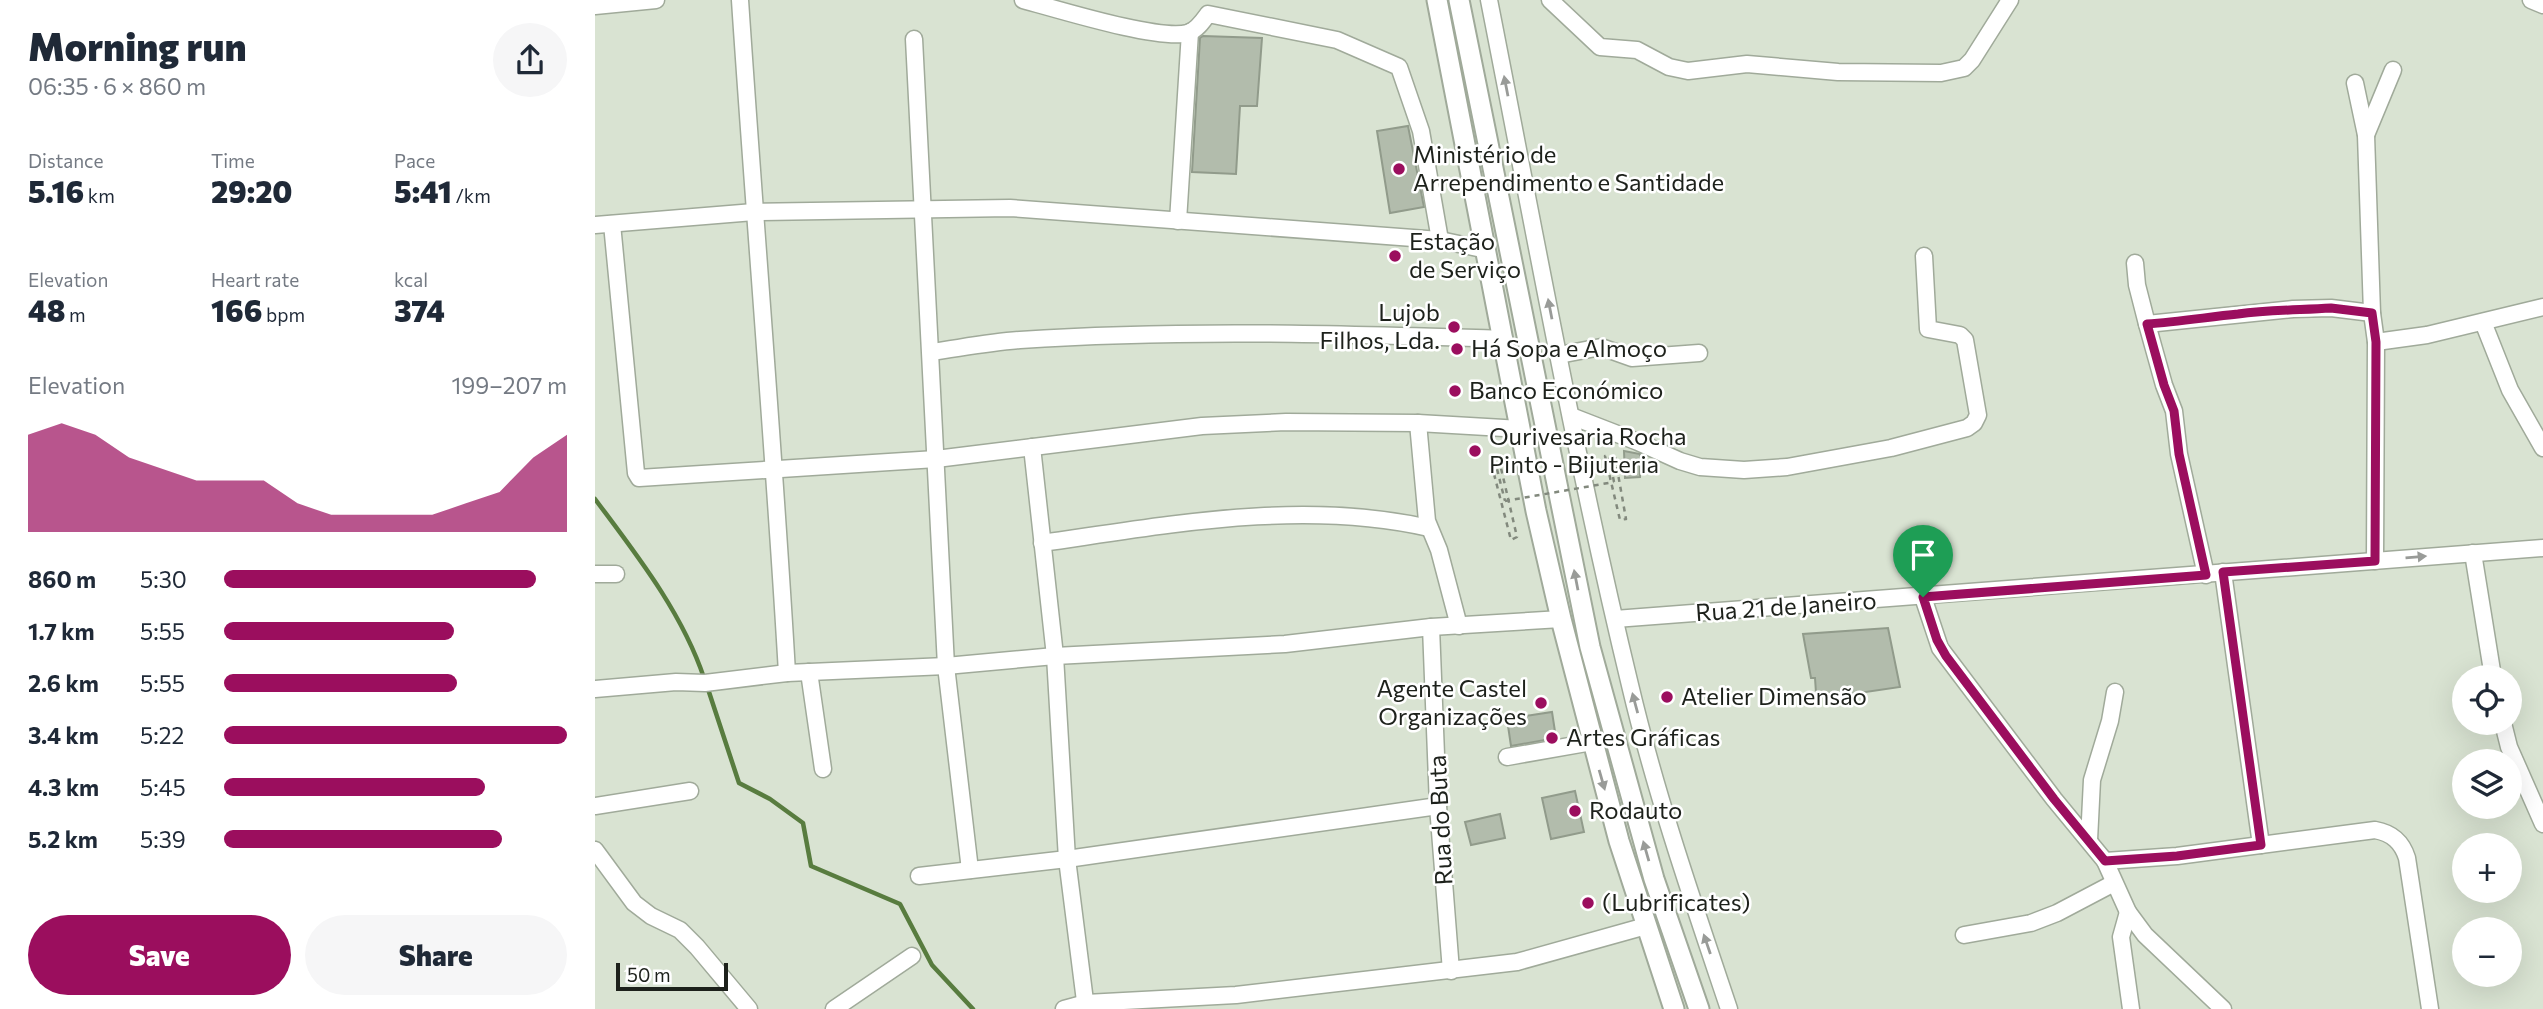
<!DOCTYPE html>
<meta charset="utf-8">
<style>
:root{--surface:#fff;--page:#f6f6f7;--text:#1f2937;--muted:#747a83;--accent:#9b0e5e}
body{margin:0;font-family:Commissioner,sans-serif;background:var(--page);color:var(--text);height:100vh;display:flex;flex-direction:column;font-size:26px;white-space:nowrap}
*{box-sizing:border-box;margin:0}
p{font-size:23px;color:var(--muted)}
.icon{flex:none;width:38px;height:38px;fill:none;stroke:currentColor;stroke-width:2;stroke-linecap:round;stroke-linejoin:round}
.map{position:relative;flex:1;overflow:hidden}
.details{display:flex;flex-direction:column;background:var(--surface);width:595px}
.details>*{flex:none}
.controls{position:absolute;left:1857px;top:665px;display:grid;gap:14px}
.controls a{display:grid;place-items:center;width:70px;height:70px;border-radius:50%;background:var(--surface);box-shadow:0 7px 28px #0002;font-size:35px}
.scale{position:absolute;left:21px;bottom:18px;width:112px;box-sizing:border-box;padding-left:7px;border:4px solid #1d211b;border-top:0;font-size:19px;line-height:24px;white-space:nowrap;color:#1d211b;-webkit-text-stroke:5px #fff;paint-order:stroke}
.pin{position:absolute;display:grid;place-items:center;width:60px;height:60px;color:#fff;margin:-72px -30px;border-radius:50% 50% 50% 0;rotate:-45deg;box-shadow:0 0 7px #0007}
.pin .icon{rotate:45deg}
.round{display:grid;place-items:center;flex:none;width:74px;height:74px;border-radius:37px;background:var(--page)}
.headline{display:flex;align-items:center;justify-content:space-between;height:119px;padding:0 28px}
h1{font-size:38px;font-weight:800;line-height:52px}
.stats{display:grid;grid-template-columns:repeat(3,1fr);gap:10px;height:119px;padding:7px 28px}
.stats div{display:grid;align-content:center}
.stats b{font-size:30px;font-weight:800}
.stats small{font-size:19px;font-weight:400}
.stats p{font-size:19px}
.chart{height:196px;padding:14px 28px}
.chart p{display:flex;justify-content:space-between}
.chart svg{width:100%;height:126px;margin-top:7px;fill:var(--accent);opacity:.7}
.cta{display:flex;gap:14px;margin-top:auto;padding:14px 28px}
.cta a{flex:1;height:80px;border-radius:42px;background:var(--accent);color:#fff;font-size:28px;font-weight:800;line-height:80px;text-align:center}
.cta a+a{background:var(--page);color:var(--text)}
ul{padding:0 28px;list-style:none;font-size:23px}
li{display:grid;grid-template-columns:112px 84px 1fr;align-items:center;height:52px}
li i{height:18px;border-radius:9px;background:var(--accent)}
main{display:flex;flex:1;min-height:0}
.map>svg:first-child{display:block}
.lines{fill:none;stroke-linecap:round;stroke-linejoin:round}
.stream{stroke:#587c3f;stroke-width:4.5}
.building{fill:#b2bcac;stroke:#919b8b;stroke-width:2}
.minor-casing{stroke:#a0aa9a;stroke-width:19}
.major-casing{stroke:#a0aa9a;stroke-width:23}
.path{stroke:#82897d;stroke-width:2.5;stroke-dasharray:5 5;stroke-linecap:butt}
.minor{stroke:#fff;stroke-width:16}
.major{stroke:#fff;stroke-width:19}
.path-bridge{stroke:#82897d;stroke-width:2.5;stroke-dasharray:5 5;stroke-linecap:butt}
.oneway{fill:#999b98}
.route-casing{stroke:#fff;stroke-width:14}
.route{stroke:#9b0e5e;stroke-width:9}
.poi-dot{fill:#9b0e5e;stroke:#fff;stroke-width:2.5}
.labels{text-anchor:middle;stroke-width:5;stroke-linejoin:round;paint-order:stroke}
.poi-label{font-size:24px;fill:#1d211b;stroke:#fff;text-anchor:start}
.street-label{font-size:24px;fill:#1d211b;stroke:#fff}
</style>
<main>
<section class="details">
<div class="headline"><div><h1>Morning run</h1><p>06:35 · 6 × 860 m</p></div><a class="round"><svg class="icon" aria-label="share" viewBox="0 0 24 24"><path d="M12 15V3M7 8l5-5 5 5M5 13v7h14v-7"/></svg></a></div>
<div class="stats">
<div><p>Distance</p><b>5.16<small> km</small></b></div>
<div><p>Time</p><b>29:20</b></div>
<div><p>Pace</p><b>5:41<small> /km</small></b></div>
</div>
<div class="stats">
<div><p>Elevation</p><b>48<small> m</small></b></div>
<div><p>Heart rate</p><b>166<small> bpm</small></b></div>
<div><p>kcal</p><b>374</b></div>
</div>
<div class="chart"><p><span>Elevation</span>199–207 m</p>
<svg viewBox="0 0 160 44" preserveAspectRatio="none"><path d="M0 44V10L10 6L20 10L30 18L40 22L50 26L60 26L70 26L80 34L90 38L100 38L110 38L120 38L130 34L140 30L150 18L160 10V44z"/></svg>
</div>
<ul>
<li><b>860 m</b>5:30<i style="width:91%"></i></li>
<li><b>1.7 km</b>5:55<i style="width:67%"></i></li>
<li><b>2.6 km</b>5:55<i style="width:68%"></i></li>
<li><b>3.4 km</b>5:22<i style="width:100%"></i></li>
<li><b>4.3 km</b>5:45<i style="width:76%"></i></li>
<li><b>5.2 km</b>5:39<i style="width:81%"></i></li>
</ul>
<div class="cta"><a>Save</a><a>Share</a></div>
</section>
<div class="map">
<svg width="1948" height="1009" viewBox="0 0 1948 1009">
<rect width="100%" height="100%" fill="#d9e3d2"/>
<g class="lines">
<g class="stream">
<path d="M0,499C41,554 87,612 109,678"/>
<path d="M112,686L144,783L175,799L208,823L216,866L305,904L337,965L378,1009"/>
</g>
</g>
<g class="building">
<path d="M608,36L667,38L662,106H645L641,174L597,172L605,38Z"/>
<path d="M813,126L829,207L795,213L782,131Z"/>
<path d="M1029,451L1045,454V477L1030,478Z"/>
<path d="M1293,628L1305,687L1257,694L1221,693L1220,678H1216L1208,634Z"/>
<path d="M957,712L961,738L916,746L912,719Z"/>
<path d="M980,791L989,832L956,839L947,798Z"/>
<path d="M905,814L910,838L876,845L870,822Z"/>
</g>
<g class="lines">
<g class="minor-casing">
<g id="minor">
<path d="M145,0C160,225 179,449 192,673"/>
<path d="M428,0C462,9 564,41 593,33C602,30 608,21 613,14L742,40L804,67L826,131L845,240"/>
<path d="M894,0C939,229 980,458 1035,685C1061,795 1098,902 1134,1009"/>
<path d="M955,0L1005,47L1042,50L1074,67L1093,71L1152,64L1243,72L1346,73L1369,68L1377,60L1415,0"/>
<path d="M1936,0L1948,5"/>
<path d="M0,6L61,0"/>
<path d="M319,39L351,666L375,870"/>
<path d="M1760,83L1771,135L1777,313L1781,342L1780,561"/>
<path d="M1771,135L1798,70"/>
<path d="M583,221L595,32"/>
<path d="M17,224L41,473L44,478L341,459L607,426L691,422L823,423L926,429"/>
<path d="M0,225L159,212L415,208L845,240L892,250"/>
<path d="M1540,263L1542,285L1552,324L1569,385L1579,411L1584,454L1611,575"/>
<path d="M1888,322L1915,390L1948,448"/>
<path d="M1552,324L1698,309L1736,308L1777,313"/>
<path d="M1781,342L1832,335L1948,307"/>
<path d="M336,352C365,348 395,342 425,340C586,329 748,334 909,339"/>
<path d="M964,355L1006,347L1037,358L1104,353"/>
<path d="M976,416L1043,442L1085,461L1105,467L1149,470L1192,467L1296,448L1372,428L1379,423L1383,415L1370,340L1365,335L1333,329L1329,256"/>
<path d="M823,423L832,521L844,550L864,626"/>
<path d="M437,447L460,656L472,859L491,1009"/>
<path d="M447,543C573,525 707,499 834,528"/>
<path d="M1878,553L1898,677"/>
<path d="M1628,572L1666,845"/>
<path d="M0,574H21"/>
<path d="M1328,597L1345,648L1459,799L1510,861L1533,912L1550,935L1628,1009"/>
<path d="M1020,619L1948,548"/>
<path d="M836,627L843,806L856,971"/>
<path d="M214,672L228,769"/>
<path d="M0,689L81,682L110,683L192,673L351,666L460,656L690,644L836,627L966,619"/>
<path d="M1908,723L1914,747L1948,824"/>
<path d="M912,757L997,742"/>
<path d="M0,806L95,791"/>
<path d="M1494,840L1497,780L1515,721L1520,692"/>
<path d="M0,850L39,903L56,916L85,930L102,947L154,1009"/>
<path d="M1510,861L1582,856L1780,830C1797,833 1807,842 1812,858L1835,1009"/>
<path d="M324,876L472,859L843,806"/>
<path d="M1533,912L1526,937L1536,1009"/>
<path d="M1369,935L1436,923L1462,913L1519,883"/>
<path d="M239,1009L317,956"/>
<path d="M469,1009L491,1003L641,995L922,962L1051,926"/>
</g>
</g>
<g class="major-casing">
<g id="major">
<path d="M842,0L941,511L966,619L1024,841L1079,1009"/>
<path d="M864,0L995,647L1059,879L1104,1009"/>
</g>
</g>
<g class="path">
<path d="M899,474L916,540L922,537L906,468L902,469L910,501"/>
<path d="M1019,482L1014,456H1010L1025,520L1031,519L1020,457"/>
</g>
<use href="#minor" class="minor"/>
<use href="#major" class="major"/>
<path class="path-bridge" d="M910,501L1019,482"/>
</g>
<defs><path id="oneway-solid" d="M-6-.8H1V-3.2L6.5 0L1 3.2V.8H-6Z" transform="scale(1.75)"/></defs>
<g class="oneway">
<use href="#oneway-solid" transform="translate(911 86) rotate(-101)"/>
<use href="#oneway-solid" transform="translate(955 309) rotate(-101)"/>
<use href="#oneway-solid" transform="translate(1821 557) rotate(-5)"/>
<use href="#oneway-solid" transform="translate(981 580) rotate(-101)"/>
<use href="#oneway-solid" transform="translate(1040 703) rotate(-105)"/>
<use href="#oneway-solid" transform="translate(1007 780) rotate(74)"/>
<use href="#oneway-solid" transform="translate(1051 851) rotate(-106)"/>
<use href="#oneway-solid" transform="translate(1112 944) rotate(-109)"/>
</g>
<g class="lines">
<g class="route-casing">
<path id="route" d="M1736,308L1777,313L1781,342L1780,561L1628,572L1666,845L1582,856L1510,861L1459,799L1351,656L1342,640L1328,597L1611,575L1584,454L1579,411L1569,385L1552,324C1583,322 1613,317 1643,314C1674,310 1705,310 1736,308Z"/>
</g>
<use href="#route" class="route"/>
</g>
<g class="poi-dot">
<circle cx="804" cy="169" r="7"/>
<circle cx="800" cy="256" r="7"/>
<circle cx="859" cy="327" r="7"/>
<circle cx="862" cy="349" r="7"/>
<circle cx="860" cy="391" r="7"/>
<circle cx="880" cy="451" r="7"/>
<circle cx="1072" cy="697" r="7"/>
<circle cx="946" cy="703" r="7"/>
<circle cx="957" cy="738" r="7"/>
<circle cx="980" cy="811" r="7"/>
<circle cx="993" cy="903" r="7"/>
</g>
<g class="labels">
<g class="poi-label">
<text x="818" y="163">Ministério de<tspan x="818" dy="28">Arrependimento e Santidade</tspan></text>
<text x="814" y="250">Estação<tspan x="814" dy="28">de Serviço</tspan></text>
<text x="845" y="321" text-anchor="end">Lujob<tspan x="845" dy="28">Filhos, Lda.</tspan></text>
<text x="876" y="357">Há Sopa e Almoço</text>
<text x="874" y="399">Banco Económico</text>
<text x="894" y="445">Ourivesaria Rocha<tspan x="894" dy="28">Pinto - Bijuteria</tspan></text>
<text x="932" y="697" text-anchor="end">Agente Castel<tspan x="932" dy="28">Organizações</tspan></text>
<text x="1086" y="705">Atelier Dimensão</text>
<text x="971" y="746">Artes Gráficas</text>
<text x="994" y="819">Rodauto</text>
<text x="1007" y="911">(Lubrificates)</text>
</g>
<g class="street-label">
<text transform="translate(1191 607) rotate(-4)" y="8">Rua 21 de Janeiro</text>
<text transform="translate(846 820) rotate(-93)" y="8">Rua do Buta</text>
</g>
</g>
</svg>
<div class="controls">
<a><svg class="icon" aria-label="locate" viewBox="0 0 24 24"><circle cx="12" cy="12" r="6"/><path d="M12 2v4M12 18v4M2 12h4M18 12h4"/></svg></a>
<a><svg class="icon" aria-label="layers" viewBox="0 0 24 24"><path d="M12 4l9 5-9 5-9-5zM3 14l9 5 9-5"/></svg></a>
<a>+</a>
<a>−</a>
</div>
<div class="scale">50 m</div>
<div class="pin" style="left:1328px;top:597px;background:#1e9e55"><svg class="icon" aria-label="arrive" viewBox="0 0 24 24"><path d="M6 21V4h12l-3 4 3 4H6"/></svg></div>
</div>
</main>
